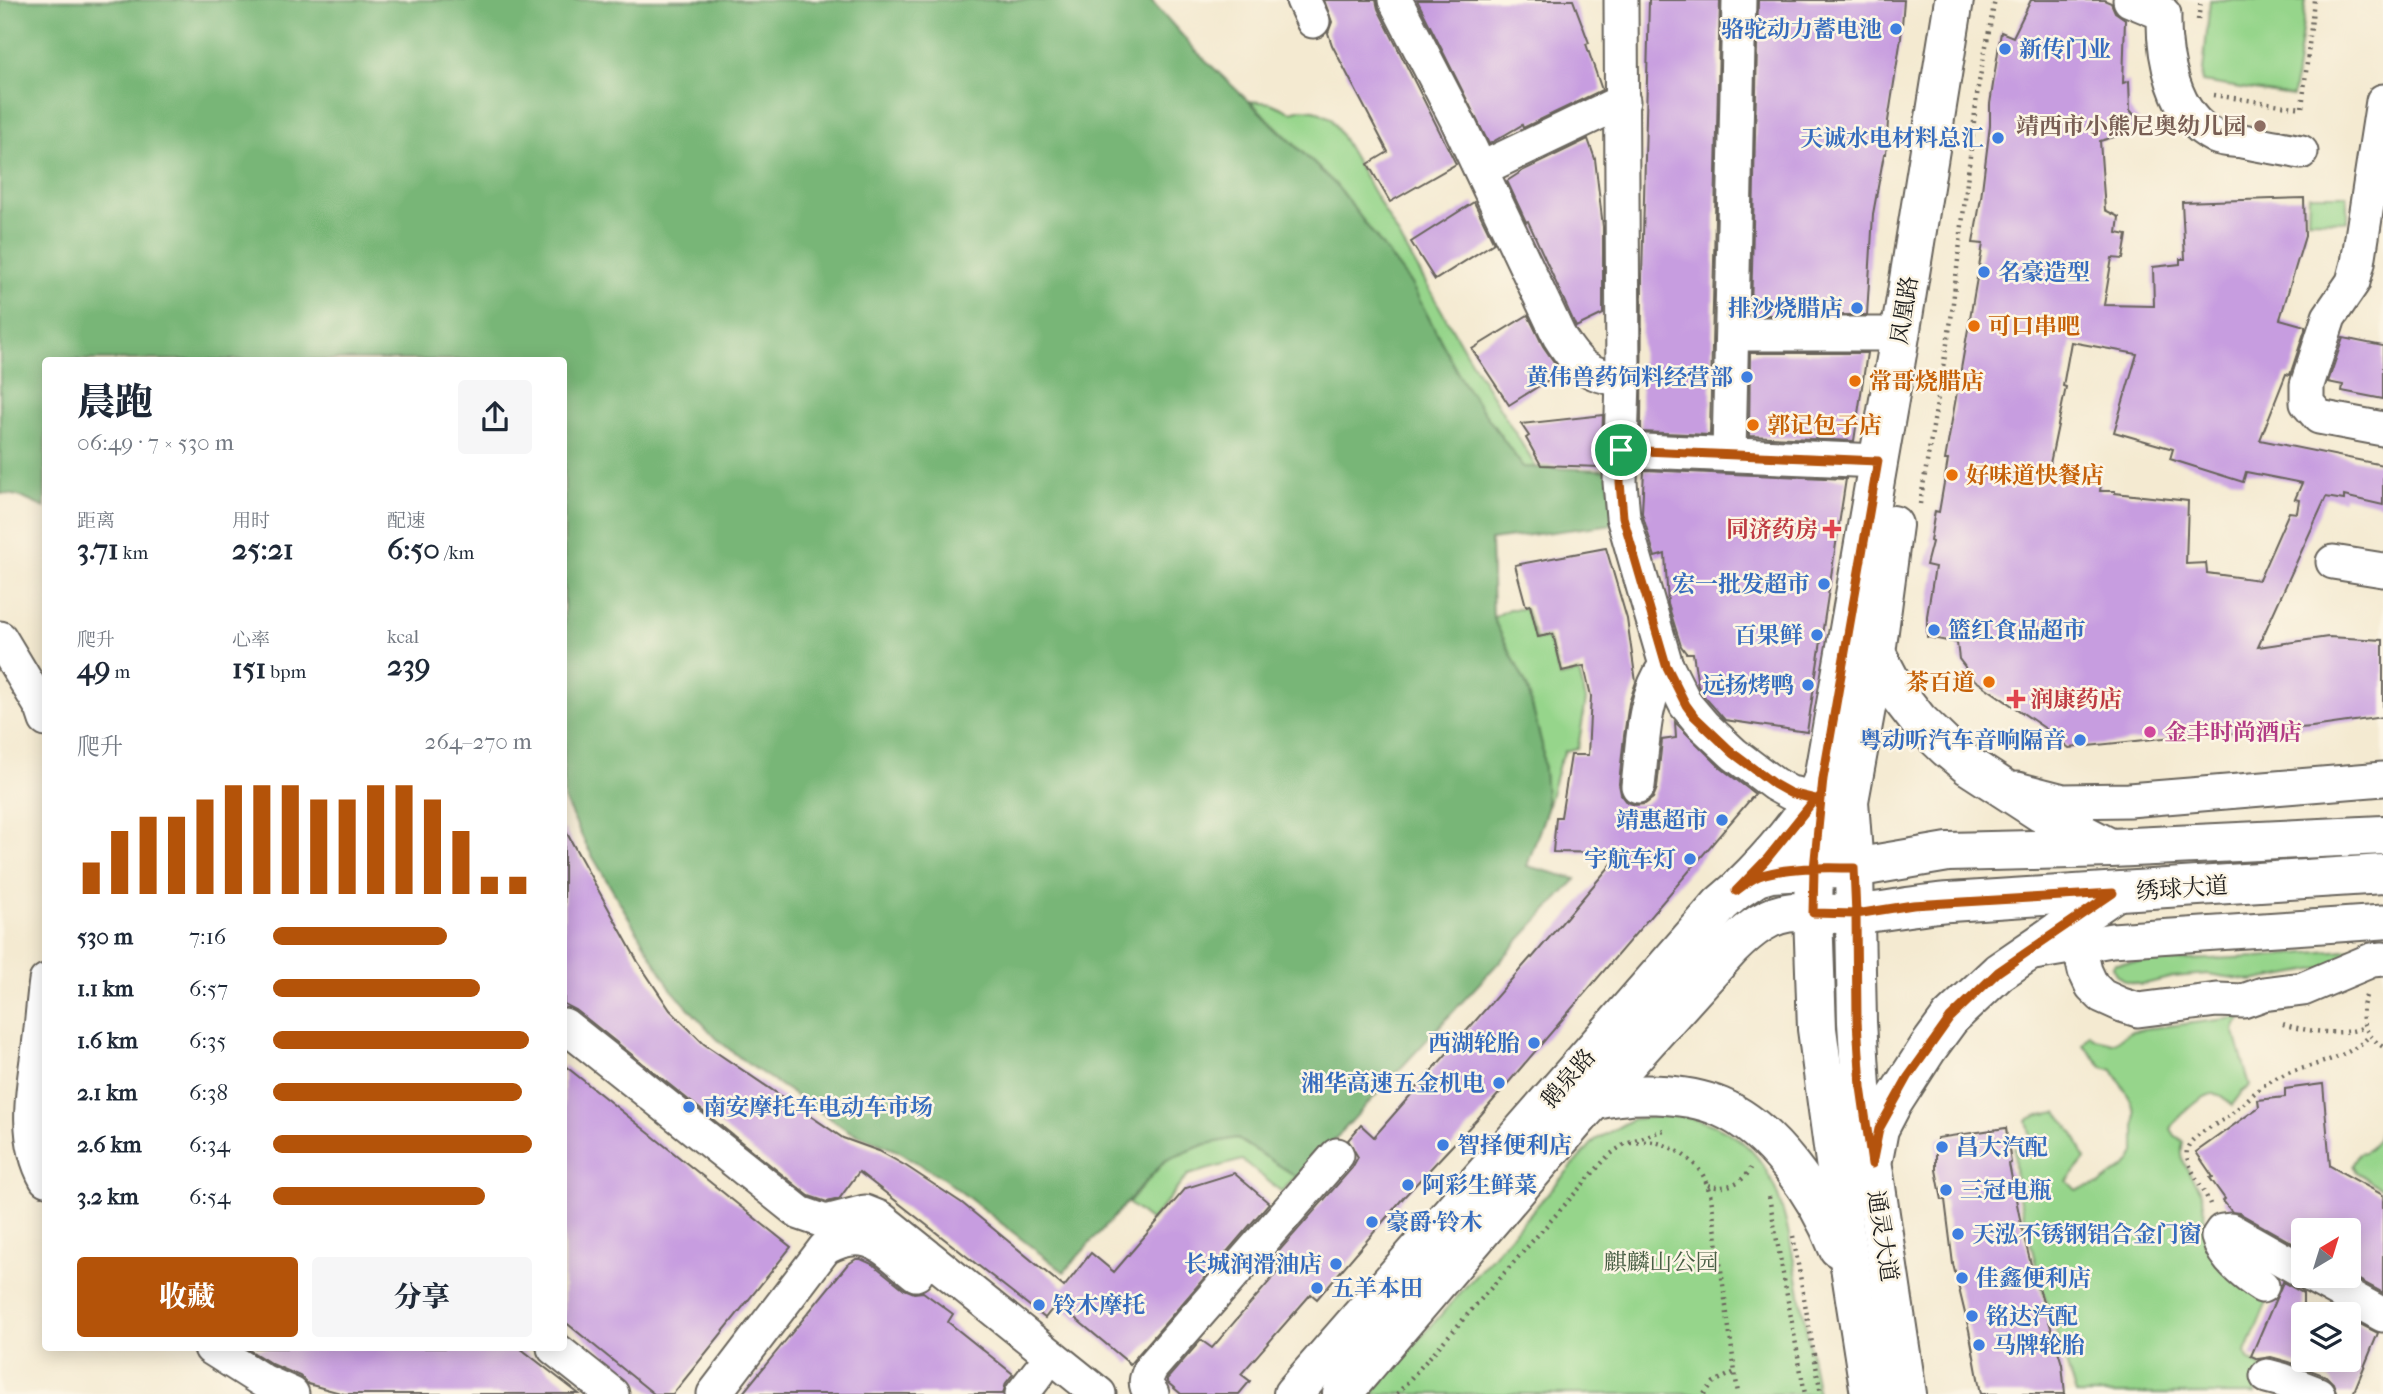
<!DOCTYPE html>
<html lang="zh">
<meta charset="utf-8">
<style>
:root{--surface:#fff;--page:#f6f6f7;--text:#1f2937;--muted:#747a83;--accent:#b45309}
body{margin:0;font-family:"IM FELL French Canon","Noto Serif SC",serif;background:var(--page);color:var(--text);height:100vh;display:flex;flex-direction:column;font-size:26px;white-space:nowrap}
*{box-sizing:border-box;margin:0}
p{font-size:23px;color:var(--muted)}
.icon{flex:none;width:38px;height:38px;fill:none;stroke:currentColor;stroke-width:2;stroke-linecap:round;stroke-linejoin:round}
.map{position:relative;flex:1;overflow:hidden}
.panel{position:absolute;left:42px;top:357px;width:525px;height:994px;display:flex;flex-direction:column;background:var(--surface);border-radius:7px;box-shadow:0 4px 18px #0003}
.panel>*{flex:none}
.needle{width:46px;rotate:38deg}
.tools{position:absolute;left:2291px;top:1218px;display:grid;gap:14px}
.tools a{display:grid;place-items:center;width:70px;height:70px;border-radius:7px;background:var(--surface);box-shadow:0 4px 18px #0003;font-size:35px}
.pin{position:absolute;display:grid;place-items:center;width:60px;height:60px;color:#fff;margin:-30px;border:4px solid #fff;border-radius:50%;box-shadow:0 2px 7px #0007}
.round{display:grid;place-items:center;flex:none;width:74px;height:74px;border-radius:7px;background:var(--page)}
.head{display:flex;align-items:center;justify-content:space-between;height:119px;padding:0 35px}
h1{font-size:38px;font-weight:800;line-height:52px}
.stats{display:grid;grid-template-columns:repeat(3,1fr);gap:10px;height:119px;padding:7px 35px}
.stats div{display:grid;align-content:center}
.stats b{font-size:30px;font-weight:800}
.stats small{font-size:19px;font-weight:400}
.stats p{font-size:19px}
.chart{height:196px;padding:14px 35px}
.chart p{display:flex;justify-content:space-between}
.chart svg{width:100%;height:126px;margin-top:7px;stroke:var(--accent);stroke-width:6}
.primary-button{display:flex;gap:14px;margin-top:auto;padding:14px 35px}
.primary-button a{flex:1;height:80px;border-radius:7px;background:var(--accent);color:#fff;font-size:28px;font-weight:800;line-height:80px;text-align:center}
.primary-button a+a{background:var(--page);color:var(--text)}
ul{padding:0 35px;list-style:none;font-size:23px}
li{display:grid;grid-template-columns:112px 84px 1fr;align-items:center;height:52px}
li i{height:18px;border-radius:9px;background:var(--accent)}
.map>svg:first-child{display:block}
.green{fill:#96d58b;stroke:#597854;stroke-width:2}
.forest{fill:#78b677;stroke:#4a694a;stroke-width:2}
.building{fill:#c79de0;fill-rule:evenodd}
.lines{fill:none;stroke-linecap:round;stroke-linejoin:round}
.minor-casing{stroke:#68645b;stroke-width:37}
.major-casing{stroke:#68645b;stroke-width:42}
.path{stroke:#68645b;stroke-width:4.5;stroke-dasharray:2 5;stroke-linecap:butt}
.minor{stroke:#fff;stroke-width:33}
.major{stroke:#fff;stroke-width:38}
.route-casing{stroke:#fff;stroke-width:14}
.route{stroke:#b45309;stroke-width:9}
.shop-dot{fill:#3f7fe0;stroke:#fcf5e5;stroke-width:2.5}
.education-dot{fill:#8d6e63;stroke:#fcf5e5;stroke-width:2.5}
.food-dot{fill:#e8710a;stroke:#fcf5e5;stroke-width:2.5}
.health-dot{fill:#e0444e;stroke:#fcf5e5;stroke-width:2.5}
.hotel-dot{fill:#d1479c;stroke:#fcf5e5;stroke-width:2.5}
.labels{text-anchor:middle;stroke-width:5;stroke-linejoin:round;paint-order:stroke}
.shop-label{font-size:23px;font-weight:bold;fill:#366cbe;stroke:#fcf5e5;text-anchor:start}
.education-label{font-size:23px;font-weight:bold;fill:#785e54;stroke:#fcf5e5;text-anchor:end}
.street-label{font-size:23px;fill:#1c1c1c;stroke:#fcf5e5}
.food-label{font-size:23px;font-weight:bold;fill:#c56008;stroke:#fcf5e5;text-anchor:start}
.health-label{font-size:23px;font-weight:bold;fill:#be3a42;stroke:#fcf5e5;text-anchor:end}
.hotel-label{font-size:23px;font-weight:bold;fill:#b23c85;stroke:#fcf5e5;text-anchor:start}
.park-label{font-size:23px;fill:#475d43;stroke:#fcf5e5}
</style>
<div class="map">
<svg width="2383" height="1394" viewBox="0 0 2383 1394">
<rect width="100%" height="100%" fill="#fcf5e5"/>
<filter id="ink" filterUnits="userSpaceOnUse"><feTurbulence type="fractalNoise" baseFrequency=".0143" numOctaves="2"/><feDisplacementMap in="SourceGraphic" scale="14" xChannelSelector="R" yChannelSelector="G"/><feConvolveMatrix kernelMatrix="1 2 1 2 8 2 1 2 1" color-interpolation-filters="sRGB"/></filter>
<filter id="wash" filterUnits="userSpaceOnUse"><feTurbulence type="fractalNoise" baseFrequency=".00686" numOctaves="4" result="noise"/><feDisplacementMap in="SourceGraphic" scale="28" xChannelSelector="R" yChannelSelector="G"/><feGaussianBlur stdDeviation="1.57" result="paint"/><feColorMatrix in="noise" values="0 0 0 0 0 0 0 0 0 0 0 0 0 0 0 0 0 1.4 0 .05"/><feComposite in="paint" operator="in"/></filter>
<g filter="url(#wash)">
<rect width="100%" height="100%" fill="#f4ead1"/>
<g class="green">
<path d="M2210,0H2306L2293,96L2202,82Z"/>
<path d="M1250,101L1271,103L1291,112L1301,109L1314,110L1331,118L1466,353L1536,467H1523L1463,383L1411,284L1336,185Z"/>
<path d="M2309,195H2347V221L2308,220Z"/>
<path d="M1509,609H1525L1536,640L1548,638L1560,677L1579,672L1586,700L1578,748L1565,751L1559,764L1547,809L1542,745L1527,686L1493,618Z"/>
<path d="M2383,947L2340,965L2252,981L2208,974L2173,977L2141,985L2126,981L2116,974L2112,967L2115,963L2257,957Z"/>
<path d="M2243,1017L2237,1023L2234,1030L2250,1086L2242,1092L2232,1105C2226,1100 2220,1093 2213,1094C2202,1095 2175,1119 2171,1129L2176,1137L2183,1142C2176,1167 2201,1181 2204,1204C2205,1214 2203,1222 2206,1232L2269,1297L2246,1352L2248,1359L2264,1369L2255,1394H2076L2041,1285L2016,1185L2014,1148L2032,1144L2027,1120L2038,1115L2057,1112L2075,1135L2085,1159L2067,1181L2076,1190L2100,1184L2123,1168L2131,1161L2135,1153V1112L2130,1099L2113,1070L2103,1067L2083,1045L2089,1034L2095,1039L2113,1043L2130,1032L2143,1029Z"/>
<path d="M2383,1107V1189L2356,1172L2352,1165L2359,1153C2382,1150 2380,1125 2383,1107Z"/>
<path d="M1672,1115C1770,1127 1782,1194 1797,1277C1804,1316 1811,1355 1818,1394H1371L1595,1140L1633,1119Z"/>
<path d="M1236,1138L1299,1178L1292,1180L1282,1192L1242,1160L1188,1175L1151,1221L1128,1203L1165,1161L1203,1145Z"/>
</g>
<path class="forest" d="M0,0H1151L1196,51L1336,185L1411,284L1463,383L1523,467L1607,470L1614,524L1491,540L1493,618L1527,686L1542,745L1547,809L1527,866L1576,879L1299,1178L1236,1138L1203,1145L1164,1161L1064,1272L943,1178L897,1151L849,1131L745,1062L718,1040L671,989L587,847L564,799V360H46L45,508L18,496L0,493Z"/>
<g id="blocks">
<g class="building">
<path d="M1324,0H1376L1378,9L1456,164L1390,202L1368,164L1388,152L1332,45L1328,33L1332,22Z"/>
<path d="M1417,0H1573L1589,43L1586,44L1602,90L1523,128L1522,125L1489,144Z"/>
<path d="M1649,0H1720L1710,435L1641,432L1642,277Z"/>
<path d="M1758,0H1904L1901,38L1888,121L1886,154H1884L1873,214L1867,315H1751Z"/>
<path d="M2031,0H2104L2111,3L2115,12L2125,19L2123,83L2129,81L2130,110L2145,128L2100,141L2105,210L2119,217L2117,233L2127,235L2123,259L2112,258L2104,305L2154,306L2153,267L2180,264V259H2185L2182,202L2304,198L2305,236L2280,319L2305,326V330L2290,375L2286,374L2260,440L2383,465V505L2344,496V500L2326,497L2258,647L2328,637L2383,640V717L2312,727L2211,735V733L2069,748L2046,729L1966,674L1965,667L1959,659L1957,643L1927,637V616L1935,567L1926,565L1932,542L1930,541L1935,511L1939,512L1948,460H1945L1983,244L1973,243L1981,198L1990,125V104L2001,32L2013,37ZM2071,342L2137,354L2114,432L2173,449L2170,459L2243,482L2246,472L2302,483L2295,499L2299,500L2297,513L2289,512L2259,580L2207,573L2206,563L2186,564L2188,501L2115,493V491H2100L2101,484L2047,478L2066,387L2063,386Z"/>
<path d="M1588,139L1595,159L1603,227V314L1576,327L1528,221L1526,222L1507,181L1524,170Z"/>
<path d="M1474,202L1494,243L1435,280L1411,242Z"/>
<path d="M1528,315L1543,346L1561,372L1509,405L1472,349Z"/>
<path d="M2343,338L2383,346V399L2342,391L2343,385L2328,382Z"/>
<path d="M1750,353H1867L1854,441L1749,436Z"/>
<path d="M1603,415L1601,467L1541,465L1526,438L1529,436L1521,424Z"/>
<path d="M1644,470L1846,479L1807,732L1725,720L1702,694L1698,686L1693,653H1686L1681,646L1668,604L1665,554L1655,557L1642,513Z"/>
<path d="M1606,548L1627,619L1636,682L1629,703L1624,736L1619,784L1621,794L1627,802L1635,805L1645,804L1653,798L1657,788L1662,740L1676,738L1675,722L1721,768L1755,794L1479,1117L1404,1197L1317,1299L1311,1294L1241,1374L1250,1381L1239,1394H1181L1167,1382V1379L1201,1340L1212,1348L1281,1268L1271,1260L1352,1168L1358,1157L1348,1140L1361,1125L1374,1137L1531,957L1532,958L1621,853L1553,852L1556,817H1561L1571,755H1588L1591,696L1584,666L1562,671L1553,634L1538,637L1530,605L1526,606L1515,565Z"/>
<path d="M564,828L638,962L670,1010L704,1044L843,1138L879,1151L906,1166L962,1203L1064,1287L1091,1253L1114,1272L1186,1188L1234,1173L1269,1203L1130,1364L1057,1303L1045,1318L859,1172L839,1199L827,1202L809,1196L576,1010L564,1004Z"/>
<path d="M564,1065L791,1247L673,1394H654L564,1321Z"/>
<path d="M2323,1084L2330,1166L2383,1195V1293L2348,1274V1230H2303V1249L2239,1213L2232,1212L2223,1201L2225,1199L2210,1178L2213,1177L2196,1152L2259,1107L2258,1100L2285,1097V1089Z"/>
<path d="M2006,1128L2011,1163L2009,1164L2022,1229L2037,1288H2039L2062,1364L2065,1394H1981L1969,1330L1953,1264L1945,1200H1942L1936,1170V1151L1937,1138Z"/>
<path d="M856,1259H861L874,1265L904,1289L914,1293L923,1292L953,1314L948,1322L1013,1374L1006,1383L1003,1394H742L847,1265Z"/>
<path d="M2283,1282L2303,1293V1360H2348V1318L2378,1333L2353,1394H2337L2333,1383L2326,1376L2289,1362L2271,1357L2258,1359L2251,1356Z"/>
<path d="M246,1348H520L579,1394H344L308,1384L300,1376L272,1364Z"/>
</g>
</g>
</g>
<g filter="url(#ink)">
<use href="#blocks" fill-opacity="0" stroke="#68645b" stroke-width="2"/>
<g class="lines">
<g class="minor-casing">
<g id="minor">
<path d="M1303,0L1313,21"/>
<path d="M1395,0L1457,120L1559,336C1577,365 1588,376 1623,379"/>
<path d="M1621,0L1623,379L1620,482L1623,517L1666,665L1686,705L1703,725L1734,754L1774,784L1790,793L1815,798"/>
<path d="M2130,0L2164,14C2163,55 2173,117 2216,137C2223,140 2234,140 2242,141C2262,145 2281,148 2301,152"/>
<path d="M2383,101L2358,263L2353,282L2329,317L2307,385V403L2319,417L2383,429"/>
<path d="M1481,169L1623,101"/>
<path d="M1733,334H1900"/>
<path d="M1621,450L1878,461"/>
<path d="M1729,454L1739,0"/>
<path d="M2333,562L2383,570"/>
<path d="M0,638L42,708L46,720"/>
<path d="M1638,786C1643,746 1642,698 1666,665"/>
<path d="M2017,789L2063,801L2129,800L2383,779"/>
<path d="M2086,943L2082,958L2085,971L2092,986L2102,996L2122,1005L2138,1010L2217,1000L2243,1001L2263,994L2303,989L2372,960L2383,959"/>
<path d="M2028,954L2112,940L2383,922"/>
<path d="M46,981C43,1002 42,1024 39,1046C33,1089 23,1138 46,1179"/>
<path d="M564,1025L800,1213L826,1222L865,1212L880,1218L1099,1394"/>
<path d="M2312,1276L2383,1315"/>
<path d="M2262,1286C2245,1275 2223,1257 2218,1237L2222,1231L2230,1230L2303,1271"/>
<path d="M211,1348L263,1381L292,1394"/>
<path d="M554,1348L612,1394"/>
<path d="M2267,1376L2282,1380L2318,1394"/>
<path d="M714,1394L825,1248C868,1225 884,1249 916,1274"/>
<path d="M1022,1394L1039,1372"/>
<path d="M1152,1394C1143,1385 1146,1378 1151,1368L1337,1155"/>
</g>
</g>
<g class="major-casing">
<g id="major">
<path d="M1893,525L1876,653L1849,801L1854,868L1857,1022L1861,1087L1907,1394"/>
<path d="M1876,653L1897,693L1918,720L1947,748L1969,766L2040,812L2106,846"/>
<path d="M1742,885C1766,862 1809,814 1821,784"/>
<path d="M1593,1101C1629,1091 1685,1092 1720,1107C1772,1129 1818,1196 1838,1248"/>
<path d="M1874,1155L1879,1129L1892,1104L1928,1048L1950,1018L1999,972L2114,893"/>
<path d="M1293,1394L1721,904L1736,891L1757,877L1771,873L1854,868L1948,852L2111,848L2383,835"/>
<path d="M1342,1394L1583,1112L1731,948C1749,930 1770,912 1797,912C1817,911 1837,916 1857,914C1888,911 1919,904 1950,902L2383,874"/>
<path d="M1870,1394L1844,1228L1817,1029L1813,913L1814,869L1823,779L1898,348L1954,0"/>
</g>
</g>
<g class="path">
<path d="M2198,20L2201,0"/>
<path d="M2213,95L2302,108L2314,0"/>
<path d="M1920,504L1951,320L1978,87L1995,0"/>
<path d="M2366,996C2358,1018 2364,1034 2383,1047"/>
<path d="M2283,1024C2302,1031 2346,1037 2364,1027"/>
<path d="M1630,1143C1638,1143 1646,1141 1653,1142C1669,1144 1691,1158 1700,1171C1706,1178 1708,1189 1711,1197L1738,1394"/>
<path d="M1708,1185C1723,1191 1744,1183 1751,1168"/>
<path d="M1769,1197L1805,1394"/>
<path d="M2210,1204C2205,1190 2184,1164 2187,1150C2190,1136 2212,1127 2223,1120C2243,1107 2256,1087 2278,1077C2308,1064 2347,1061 2370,1035"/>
<path d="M1793,1236L1821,1394"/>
<path d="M1397,1394L1608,1156L1626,1143L1664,1130"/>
<path d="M1704,1394L1714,1382L1735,1372"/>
</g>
<use href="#minor" class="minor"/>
<use href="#major" class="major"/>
</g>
</g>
<g class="lines" filter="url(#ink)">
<g class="route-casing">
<path id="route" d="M1621,450L1620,482L1623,517L1666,665L1686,705L1694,716L1734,754L1774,784L1790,793L1815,799L1766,860L1736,891C1743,886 1751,879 1759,876C1788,866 1824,868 1854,868L1856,914L1913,905L2113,893L1998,972L1950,1018L1908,1077L1879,1129L1872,1164L1861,1087L1857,1021L1856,914L1813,913L1814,869L1823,779L1878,461L1621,450"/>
</g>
<use href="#route" class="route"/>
</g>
<g class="shop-dot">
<circle cx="1896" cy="29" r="7"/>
<circle cx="2005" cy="49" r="7"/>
<circle cx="1998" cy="138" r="7"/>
<circle cx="1984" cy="272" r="7"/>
<circle cx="1857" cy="308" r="7"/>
<circle cx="1747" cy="377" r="7"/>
<circle cx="1824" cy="584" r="7"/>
<circle cx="1934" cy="630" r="7"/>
<circle cx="1817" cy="635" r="7"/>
<circle cx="1808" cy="685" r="7"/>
<circle cx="2080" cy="740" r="7"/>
<circle cx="1722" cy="820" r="7"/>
<circle cx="1690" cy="859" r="7"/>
<circle cx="1534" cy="1043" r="7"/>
<circle cx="1499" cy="1083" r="7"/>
<circle cx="689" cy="1107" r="7"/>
<circle cx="1443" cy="1145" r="7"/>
<circle cx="1942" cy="1147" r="7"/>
<circle cx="1408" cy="1185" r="7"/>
<circle cx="1946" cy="1190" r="7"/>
<circle cx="1372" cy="1222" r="7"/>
<circle cx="1958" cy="1234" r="7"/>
<circle cx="1336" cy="1264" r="7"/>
<circle cx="1962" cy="1278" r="7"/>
<circle cx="1317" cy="1288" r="7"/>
<circle cx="1039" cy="1305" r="7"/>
<circle cx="1972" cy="1316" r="7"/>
<circle cx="1979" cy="1345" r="7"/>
</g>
<circle class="education-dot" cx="2260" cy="126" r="7"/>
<g class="food-dot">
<circle cx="1974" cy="326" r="7"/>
<circle cx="1855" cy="381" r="7"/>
<circle cx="1753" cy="425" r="7"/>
<circle cx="1952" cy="475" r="7"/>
<circle cx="1989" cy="682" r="7"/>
</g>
<g class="health-dot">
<path d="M1828.5 518.5h7v7h7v7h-7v7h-7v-7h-7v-7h7z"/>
<path d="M2012.5 688.5h7v7h7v7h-7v7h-7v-7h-7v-7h7z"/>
</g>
<circle class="hotel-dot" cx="2150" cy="732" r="7"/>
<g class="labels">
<g class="shop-label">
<text x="1882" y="37" text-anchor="end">骆驼动力蓄电池</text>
<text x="2019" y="57">新传门业</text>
<text x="1984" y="146" text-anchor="end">天诚水电材料总汇</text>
<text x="1998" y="280">名豪造型</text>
<text x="1843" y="316" text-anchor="end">排沙烧腊店</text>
<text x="1733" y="385" text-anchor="end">黄伟兽药饲料经营部</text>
<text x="1810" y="592" text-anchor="end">宏一批发超市</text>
<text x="1948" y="638">篮红食品超市</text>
<text x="1803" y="643" text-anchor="end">百果鲜</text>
<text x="1794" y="693" text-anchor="end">远扬烤鸭</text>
<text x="2066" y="748" text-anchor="end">粤动听汽车音响隔音</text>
<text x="1708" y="828" text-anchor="end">靖惠超市</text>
<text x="1676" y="867" text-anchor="end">宇航车灯</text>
<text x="1520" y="1051" text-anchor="end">西湖轮胎</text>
<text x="1485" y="1091" text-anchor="end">湘华高速五金机电</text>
<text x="703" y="1115">南安摩托车电动车市场</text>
<text x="1457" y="1153">智择便利店</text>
<text x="1956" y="1155">昌大汽配</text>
<text x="1422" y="1193">阿彩生鲜菜</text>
<text x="1960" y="1198">三冠电瓶</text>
<text x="1386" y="1230">豪爵·铃木</text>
<text x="1972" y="1242">天泓不锈钢铝合金门窗</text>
<text x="1322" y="1272" text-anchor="end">长城润滑油店</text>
<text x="1976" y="1286">佳鑫便利店</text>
<text x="1331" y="1296">五羊本田</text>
<text x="1053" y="1313">铃木摩托</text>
<text x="1986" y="1324">铭达汽配</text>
<text x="1993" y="1353">马牌轮胎</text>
</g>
<g class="education-label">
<text x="2246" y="134">靖西市小熊尼奥幼儿园</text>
</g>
<g class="street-label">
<text transform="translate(1904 310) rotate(-81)" y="8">凤凰路</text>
<text transform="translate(2182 888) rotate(-4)" y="8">绣球大道</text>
<text transform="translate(1568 1078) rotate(-49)" y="8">鹅泉路</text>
<text transform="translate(1883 1236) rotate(81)" y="8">通灵大道</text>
</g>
<g class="food-label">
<text x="1988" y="334">可口串吧</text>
<text x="1869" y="389">常哥烧腊店</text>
<text x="1767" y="433">郭记包子店</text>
<text x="1966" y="483">好味道快餐店</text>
<text x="1975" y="690" text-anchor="end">茶百道</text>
</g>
<g class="health-label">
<text x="1818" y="537">同济药房</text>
<text x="2030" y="707" text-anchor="start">润康药店</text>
</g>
<g class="hotel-label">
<text x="2164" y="740">金丰时尚酒店</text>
</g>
<g class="park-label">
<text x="1661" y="1270">麒麟山公园</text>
</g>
</g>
</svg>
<div class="tools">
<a><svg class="needle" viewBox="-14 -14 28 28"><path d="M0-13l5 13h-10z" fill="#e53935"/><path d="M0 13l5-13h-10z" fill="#747a83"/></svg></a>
<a><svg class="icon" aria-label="layers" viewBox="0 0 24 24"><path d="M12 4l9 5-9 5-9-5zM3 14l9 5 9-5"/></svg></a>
</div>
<div class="pin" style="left:1621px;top:450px;background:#1e9e55"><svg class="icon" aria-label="arrive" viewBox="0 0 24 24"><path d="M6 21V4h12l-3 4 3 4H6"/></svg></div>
<section class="panel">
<div class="head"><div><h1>晨跑</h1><p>06:49 · 7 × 530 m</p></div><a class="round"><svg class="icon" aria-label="share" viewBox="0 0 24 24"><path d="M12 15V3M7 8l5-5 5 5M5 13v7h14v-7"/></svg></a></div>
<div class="stats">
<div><p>距离</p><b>3.71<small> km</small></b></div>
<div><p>用时</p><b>25:21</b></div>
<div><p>配速</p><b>6:50<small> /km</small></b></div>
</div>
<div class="stats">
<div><p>爬升</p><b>49<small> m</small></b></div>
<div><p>心率</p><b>151<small> bpm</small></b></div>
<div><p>kcal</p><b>239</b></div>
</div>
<div class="chart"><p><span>爬升</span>264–270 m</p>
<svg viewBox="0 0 160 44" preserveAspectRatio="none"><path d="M5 44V33M15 44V22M25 44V17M35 44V17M45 44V11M55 44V6M65 44V6M75 44V6M85 44V11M95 44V11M105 44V6M115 44V6M125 44V11M135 44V22M145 44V38M155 44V38"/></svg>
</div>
<ul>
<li><b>530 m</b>7:16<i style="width:67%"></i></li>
<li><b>1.1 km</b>6:57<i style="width:80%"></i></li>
<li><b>1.6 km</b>6:35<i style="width:99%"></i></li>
<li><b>2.1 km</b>6:38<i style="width:96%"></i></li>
<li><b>2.6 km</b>6:34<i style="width:100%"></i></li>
<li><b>3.2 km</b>6:54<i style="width:82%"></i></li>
</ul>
<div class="primary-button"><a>收藏</a><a>分享</a></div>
</section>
</div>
